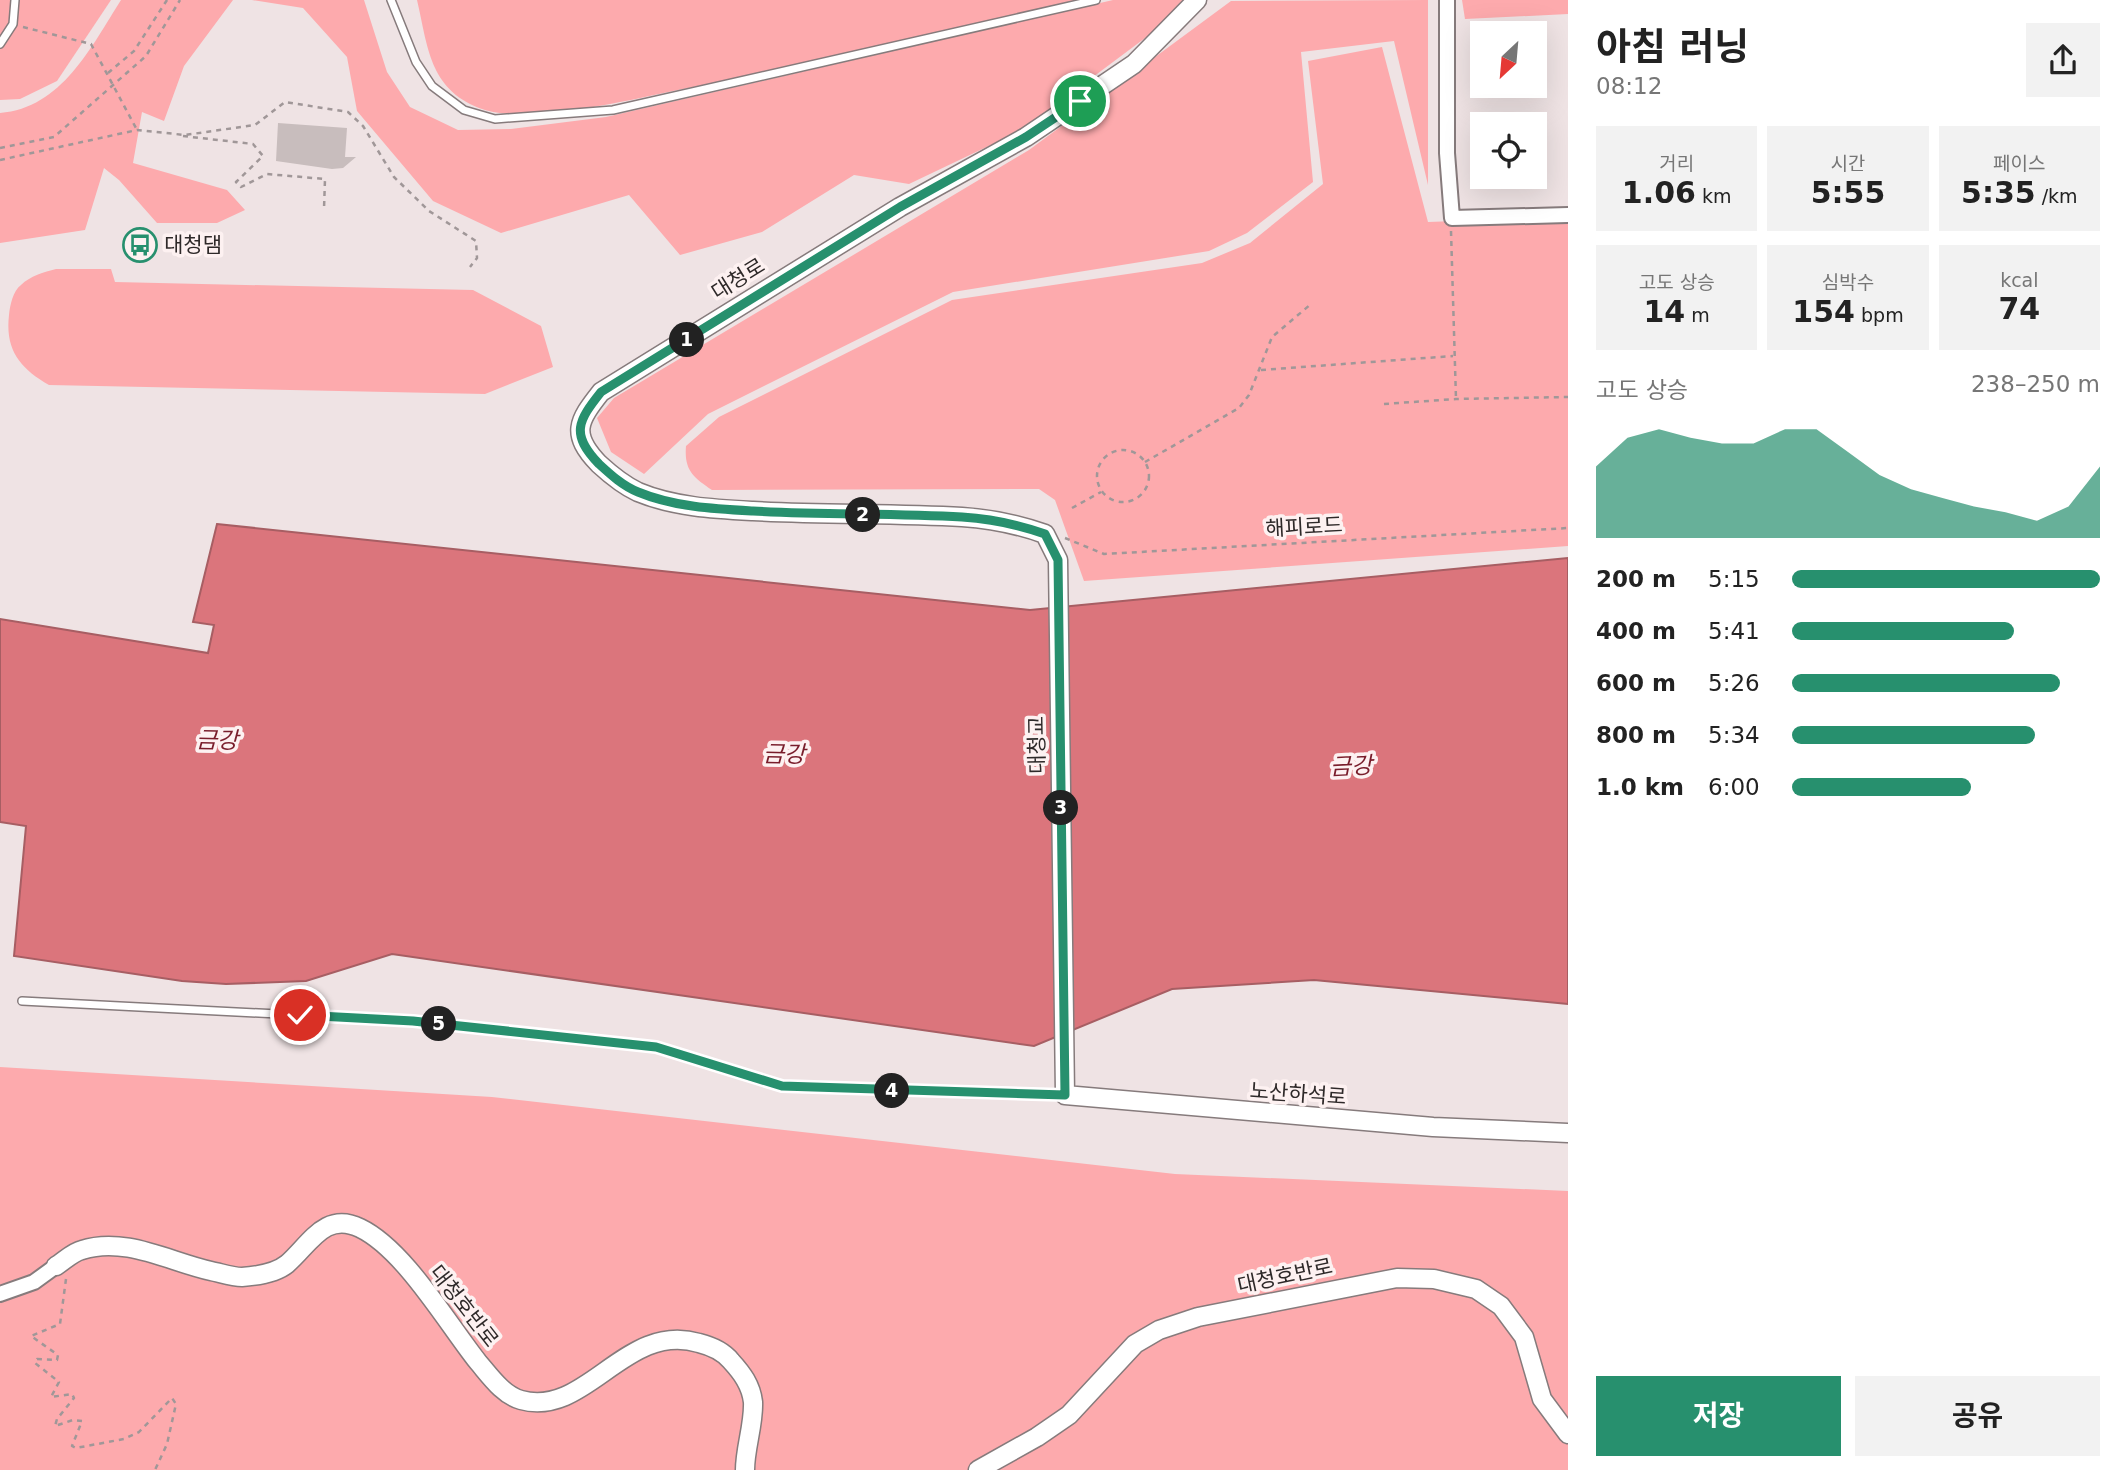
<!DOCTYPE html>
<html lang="ko">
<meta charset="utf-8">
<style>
:root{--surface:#fff;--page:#f2f2f2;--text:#222;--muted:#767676;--accent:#27906e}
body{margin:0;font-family:"DejaVu Sans","Noto Sans KR",sans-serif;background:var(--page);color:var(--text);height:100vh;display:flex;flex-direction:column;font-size:26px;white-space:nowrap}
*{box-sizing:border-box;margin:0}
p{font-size:23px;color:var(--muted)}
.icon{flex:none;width:38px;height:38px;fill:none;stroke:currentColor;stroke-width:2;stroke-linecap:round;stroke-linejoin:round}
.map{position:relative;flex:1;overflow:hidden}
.panel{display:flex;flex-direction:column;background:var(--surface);width:560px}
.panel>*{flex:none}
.needle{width:46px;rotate:206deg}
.buttons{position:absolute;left:1470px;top:21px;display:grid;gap:14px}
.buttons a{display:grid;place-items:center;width:77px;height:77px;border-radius:0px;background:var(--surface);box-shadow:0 7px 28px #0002;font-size:35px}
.pin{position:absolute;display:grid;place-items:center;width:60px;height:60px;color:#fff;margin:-30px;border:4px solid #fff;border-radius:50%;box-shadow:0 2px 7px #0007}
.km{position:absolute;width:35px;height:35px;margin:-18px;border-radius:50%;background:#222;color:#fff;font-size:19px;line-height:35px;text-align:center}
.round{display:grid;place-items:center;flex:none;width:74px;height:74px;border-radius:0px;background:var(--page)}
.overview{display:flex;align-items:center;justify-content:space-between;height:119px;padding:0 28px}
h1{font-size:38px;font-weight:700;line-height:52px}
.metrics{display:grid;grid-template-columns:repeat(3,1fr);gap:10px;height:119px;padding:7px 28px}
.metrics div{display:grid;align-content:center;border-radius:0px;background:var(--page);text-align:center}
.metrics b{font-size:30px;font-weight:700}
.metrics small{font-size:19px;font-weight:400}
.metrics p{font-size:19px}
.chart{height:196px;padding:14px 28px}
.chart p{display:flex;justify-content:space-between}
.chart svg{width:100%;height:126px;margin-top:7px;fill:var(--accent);opacity:.7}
.button{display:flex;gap:14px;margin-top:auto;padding:14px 28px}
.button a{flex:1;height:80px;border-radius:0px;background:var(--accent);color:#fff;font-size:28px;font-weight:700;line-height:80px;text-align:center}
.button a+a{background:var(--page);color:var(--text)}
ul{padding:0 28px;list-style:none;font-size:23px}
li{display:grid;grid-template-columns:112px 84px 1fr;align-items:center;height:52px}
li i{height:18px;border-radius:9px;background:var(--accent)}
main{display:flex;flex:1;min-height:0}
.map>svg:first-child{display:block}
.green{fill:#fdaaad}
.water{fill:#db757c;stroke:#a75e63;stroke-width:2}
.building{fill:#c8bdbd}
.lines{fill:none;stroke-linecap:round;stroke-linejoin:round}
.service-casing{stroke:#867b7c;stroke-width:10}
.minor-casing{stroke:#867b7c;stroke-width:18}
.tertiary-casing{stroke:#867b7c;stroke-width:21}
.path{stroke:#a09798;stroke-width:2.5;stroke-dasharray:5 5;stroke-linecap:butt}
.service{stroke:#fff;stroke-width:7}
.minor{stroke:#fff;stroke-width:14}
.tertiary{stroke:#fff;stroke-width:18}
.route-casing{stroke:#fff;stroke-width:14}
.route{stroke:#27906e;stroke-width:9}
.labels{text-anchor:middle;stroke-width:7;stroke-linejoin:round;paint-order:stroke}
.poi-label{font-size:21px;fill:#2e2929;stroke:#fdf1f1;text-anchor:start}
.street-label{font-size:21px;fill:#2e2929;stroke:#fdf1f1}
.water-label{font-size:23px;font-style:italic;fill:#791d2b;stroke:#fdf1f1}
</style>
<main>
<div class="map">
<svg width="1568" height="1470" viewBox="0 0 1568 1470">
<rect width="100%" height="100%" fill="#efe3e4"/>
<g class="green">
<path d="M0,0H111L57,81L20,99L0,100Z"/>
<path d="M121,0H233L184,66L164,121L142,112L133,163L227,190L245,210L217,223H157L119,180L104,168L85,230L0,243V113C62,108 91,47 121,0Z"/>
<path d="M252,0H364L387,72L410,107L458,130L511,129L606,117L1113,0H1196L1022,130L909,184L854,175L762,232L680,255L629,195L501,233L433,201L357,111L347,57L303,8Z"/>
<path d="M417,0H1086C954,30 821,61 688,88C636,98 527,127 479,108C429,88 428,47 417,0Z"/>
<path d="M1428,0V185L1394,41L1301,52L1313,182L1247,233L1209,251L953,292L708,414L644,474L611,452L597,418L614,398L1029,150L1231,1Z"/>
<path d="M1462,0H1568V14L1465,19Z"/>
<path d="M1382,47L1428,222L1568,217V546L1084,581L1055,500L1039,489L712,490C693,477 684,470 686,446L719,417L952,300L1202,263L1250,243L1323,184L1308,61Z"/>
<path d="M56,269H111L115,282L473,290L541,326L553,367L485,394L49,385C20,368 5,350 9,315C10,305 13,291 21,285C30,276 44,272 56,269Z"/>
<path d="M0,1067L492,1097L1175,1174L1568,1191V1470H0Z"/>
</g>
<path class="water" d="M217,524L1030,610L1568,558V1004L1314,980L1172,989L1034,1046L392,954L306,981L226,984L182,981L14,956L26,826L0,822V619L208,653L214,625L193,622Z"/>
<path class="building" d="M278,123L347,128L345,157H356L343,168L332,169L276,161Z"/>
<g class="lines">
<g class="service-casing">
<g id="service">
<path d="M391,0L416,62L432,86L464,110L495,119L613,110L1096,0"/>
<path d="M0,44L13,24L15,0"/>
<path d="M22,1001L413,1021L656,1047L782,1085L1063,1095"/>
</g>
</g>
<g class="minor-casing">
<g id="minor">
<path d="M1447,0V153L1452,218L1568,215"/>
<path d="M0,1294L34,1282L56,1266"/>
</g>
</g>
<g class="tertiary-casing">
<g id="tertiary">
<path d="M1197,0L1134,64L1026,137L900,207L601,392C578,421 570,434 599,464C611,475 623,485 638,492C674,507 715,509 753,511C823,515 893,513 962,517C992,519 1017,524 1045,534L1058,560L1065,1095L1433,1127L1568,1133"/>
<path d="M56,1266C64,1261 73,1252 82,1250C125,1236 170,1262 211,1271C221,1273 232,1277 242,1277C256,1276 276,1273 287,1264C310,1244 325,1211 360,1228C404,1249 447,1323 478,1362C490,1376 503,1395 521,1400C587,1418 625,1321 699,1343C711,1346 723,1351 731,1361C742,1373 751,1385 753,1402C754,1424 745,1448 745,1470"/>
<path d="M978,1470L1037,1437L1069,1415L1135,1344L1159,1330L1198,1317L1397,1278L1434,1279L1476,1289L1501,1306L1524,1337L1542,1399L1568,1434"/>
</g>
</g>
<g class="path">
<path d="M23,27L91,44L137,130"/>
<path d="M108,73L134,51L167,0"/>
<path d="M183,136L253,144L263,156L236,182L241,187L267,174L325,179L324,209"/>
<path d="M0,148L54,137L146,56L180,0"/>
<path d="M0,160L137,130L185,135L255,125L285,102L348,112L363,126L394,177L429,211L476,241L477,258L470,267"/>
<path d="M1451,231L1456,399"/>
<path d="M1261,370L1453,356"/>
<path d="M1384,404L1456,399L1568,397"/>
<circle cx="1123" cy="476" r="26"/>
<path d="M1145,462L1239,408L1249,395L1272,337L1311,304"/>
<path d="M1072,508L1101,492"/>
<path d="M1065,538L1104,554L1568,528"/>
<path d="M66,1279L60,1324L31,1336L58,1355L57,1360L37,1359L35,1363L59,1382L51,1397L72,1394L74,1398L57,1419L55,1426L73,1420L82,1421L72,1446L76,1448L124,1439L139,1432L172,1398L176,1404L167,1444L155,1470"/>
</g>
<use href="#service" class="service"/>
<use href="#minor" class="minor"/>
<use href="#tertiary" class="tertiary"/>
</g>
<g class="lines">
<g class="route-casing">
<path id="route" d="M300,1015L413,1021L656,1047L782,1086L1065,1095L1058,560L1045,534C1017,524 992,519 962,517C893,513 823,515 753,511C715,509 674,507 638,492C623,486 611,475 599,464C570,434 578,421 601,392L900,207L1026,137L1080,101"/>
</g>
<use href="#route" class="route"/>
</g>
<defs>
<g id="bus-ring" transform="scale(1.75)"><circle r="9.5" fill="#fdf1f1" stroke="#27906e" stroke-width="1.5"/><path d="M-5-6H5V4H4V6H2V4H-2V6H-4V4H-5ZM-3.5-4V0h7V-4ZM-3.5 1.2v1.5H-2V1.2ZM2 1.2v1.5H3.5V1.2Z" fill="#27906e"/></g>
</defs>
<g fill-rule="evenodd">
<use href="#bus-ring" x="140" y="245"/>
</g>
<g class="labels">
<g class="poi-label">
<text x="164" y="252">대청댐</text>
</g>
<g class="street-label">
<text transform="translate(738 279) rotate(-32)" y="7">대청로</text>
<text transform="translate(1304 527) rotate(-3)" y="7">해피로드</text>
<text transform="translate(1037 745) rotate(-91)" y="7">대청교</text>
<text transform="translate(1298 1094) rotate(4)" y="7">노산하석로</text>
<text transform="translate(1285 1276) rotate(-12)" y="7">대청호반로</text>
<text transform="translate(464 1306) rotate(52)" y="7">대청호반로</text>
</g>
<g class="water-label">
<text transform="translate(217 740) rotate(1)" y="8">금강</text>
<text transform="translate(784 754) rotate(1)" y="8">금강</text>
<text transform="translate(1351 766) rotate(-3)" y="8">금강</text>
</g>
</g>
</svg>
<div class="buttons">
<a><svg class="needle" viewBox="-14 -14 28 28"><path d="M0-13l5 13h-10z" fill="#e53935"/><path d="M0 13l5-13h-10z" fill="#767676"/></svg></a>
<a><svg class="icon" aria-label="locate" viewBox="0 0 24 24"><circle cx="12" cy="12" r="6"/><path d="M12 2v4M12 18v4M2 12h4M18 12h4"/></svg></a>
</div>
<div class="pin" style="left:1080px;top:101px;background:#1e9e55"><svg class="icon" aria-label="arrive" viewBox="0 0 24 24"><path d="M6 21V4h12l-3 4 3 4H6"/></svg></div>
<div class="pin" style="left:300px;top:1015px;background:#d93025"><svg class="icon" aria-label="check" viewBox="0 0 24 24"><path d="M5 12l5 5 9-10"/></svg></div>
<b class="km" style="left:687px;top:340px">1</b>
<b class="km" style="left:863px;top:515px">2</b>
<b class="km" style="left:1061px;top:808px">3</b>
<b class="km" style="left:892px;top:1091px">4</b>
<b class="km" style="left:439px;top:1024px">5</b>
</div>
<section class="panel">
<div class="overview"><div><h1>아침 러닝</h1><p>08:12</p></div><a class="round"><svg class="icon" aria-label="share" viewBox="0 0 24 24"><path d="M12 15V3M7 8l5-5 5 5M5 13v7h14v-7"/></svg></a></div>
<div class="metrics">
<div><p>거리</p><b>1.06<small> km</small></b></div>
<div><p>시간</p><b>5:55</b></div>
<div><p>페이스</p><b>5:35<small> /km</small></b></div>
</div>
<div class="metrics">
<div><p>고도 상승</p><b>14<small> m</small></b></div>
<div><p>심박수</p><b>154<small> bpm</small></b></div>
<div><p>kcal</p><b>74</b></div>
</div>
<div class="chart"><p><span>고도 상승</span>238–250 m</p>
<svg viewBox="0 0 160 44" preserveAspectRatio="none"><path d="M0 44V19L10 9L20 6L30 9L40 11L50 11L60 6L70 6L80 14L90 22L100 27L110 30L120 33L130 35L140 38L150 33L160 19V44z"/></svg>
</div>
<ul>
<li><b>200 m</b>5:15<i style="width:100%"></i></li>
<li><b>400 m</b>5:41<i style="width:72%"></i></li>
<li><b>600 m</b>5:26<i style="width:87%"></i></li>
<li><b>800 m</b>5:34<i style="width:79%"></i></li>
<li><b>1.0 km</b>6:00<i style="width:58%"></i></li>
</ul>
<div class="button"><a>저장</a><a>공유</a></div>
</section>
</main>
